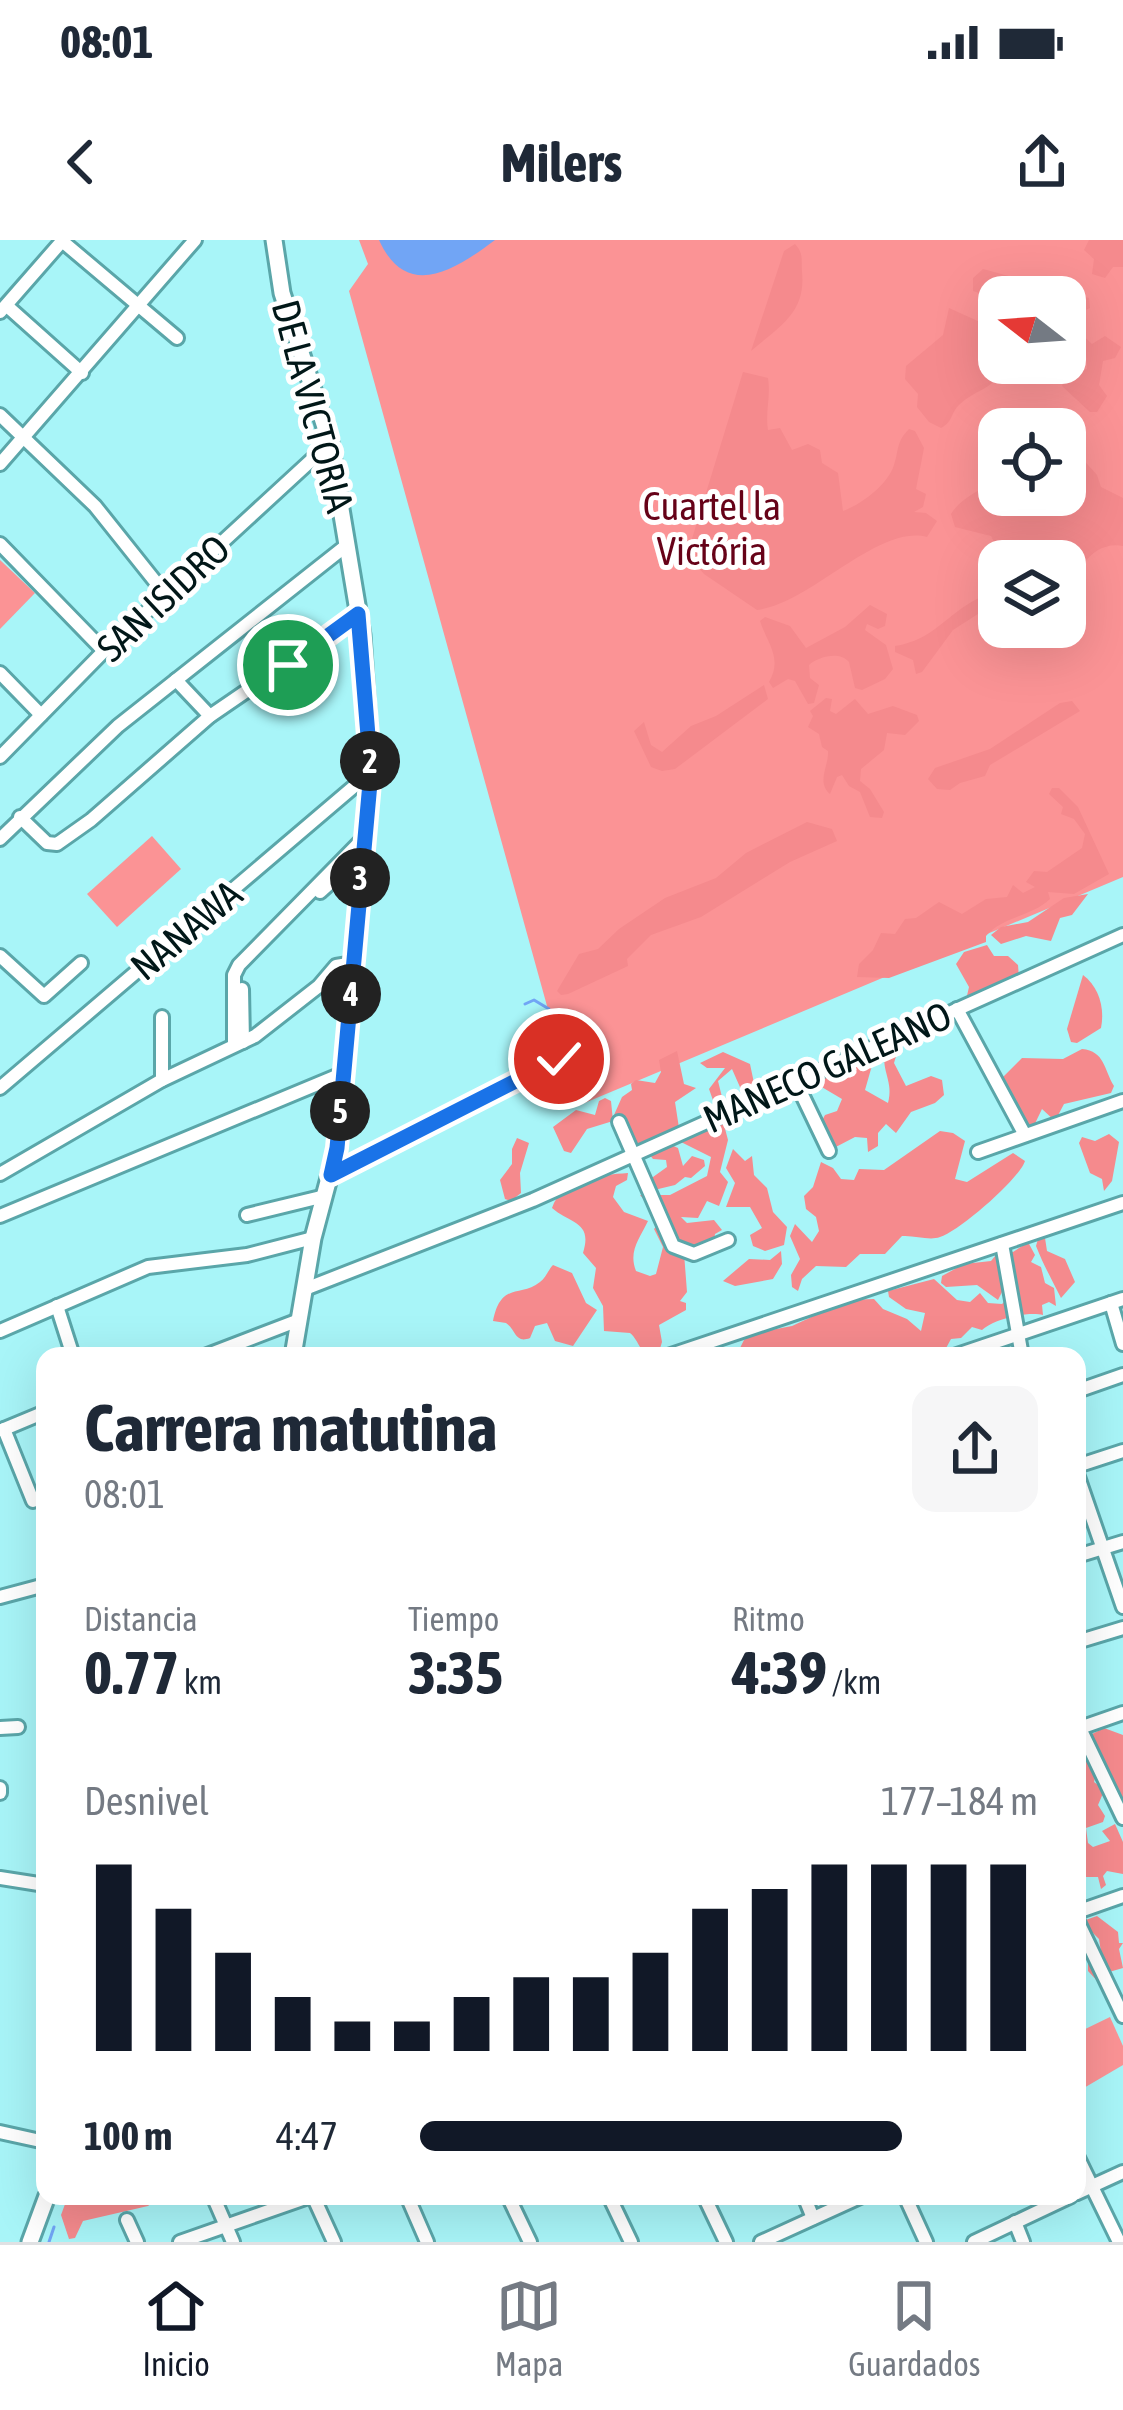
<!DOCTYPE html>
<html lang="es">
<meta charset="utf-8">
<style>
:root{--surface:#fff;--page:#f6f6f7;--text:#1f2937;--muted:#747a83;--line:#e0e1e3;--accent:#111827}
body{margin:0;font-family:"Asap Condensed",sans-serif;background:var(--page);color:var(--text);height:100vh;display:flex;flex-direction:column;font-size:45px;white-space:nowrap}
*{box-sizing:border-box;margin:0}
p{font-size:39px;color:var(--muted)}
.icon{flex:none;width:66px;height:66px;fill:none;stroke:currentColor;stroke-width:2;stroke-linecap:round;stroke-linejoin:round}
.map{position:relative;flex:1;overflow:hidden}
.side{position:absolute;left:36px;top:1107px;width:1050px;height:858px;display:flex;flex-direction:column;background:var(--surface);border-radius:24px;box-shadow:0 12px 48px #0002}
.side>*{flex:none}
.needle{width:78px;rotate:287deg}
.fabs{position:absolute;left:978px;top:36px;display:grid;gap:24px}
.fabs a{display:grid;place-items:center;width:108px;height:108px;border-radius:24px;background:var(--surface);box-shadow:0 12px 48px #0002;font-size:60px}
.pin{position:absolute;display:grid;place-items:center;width:102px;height:102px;color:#fff;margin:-51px;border:6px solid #fff;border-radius:50%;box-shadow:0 3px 12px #0007}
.km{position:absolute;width:60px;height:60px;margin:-30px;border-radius:50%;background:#222;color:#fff;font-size:33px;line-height:60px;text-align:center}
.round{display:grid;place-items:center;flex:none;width:126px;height:126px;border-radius:24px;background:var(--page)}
.headline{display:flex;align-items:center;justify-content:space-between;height:204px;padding:0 48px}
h1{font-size:66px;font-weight:700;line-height:90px}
.figures{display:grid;grid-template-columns:repeat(3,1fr);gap:18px;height:204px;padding:12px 48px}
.figures div{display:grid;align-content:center}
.figures b{font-size:60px;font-weight:700}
.figures small{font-size:33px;font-weight:400}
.figures p{font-size:33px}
.chart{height:336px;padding:24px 48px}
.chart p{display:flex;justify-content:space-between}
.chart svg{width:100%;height:216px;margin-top:12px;stroke:var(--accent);stroke-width:6}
ul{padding:0 48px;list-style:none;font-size:39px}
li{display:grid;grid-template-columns:192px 144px 1fr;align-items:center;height:90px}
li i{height:30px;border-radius:15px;background:var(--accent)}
.status{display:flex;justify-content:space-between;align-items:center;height:84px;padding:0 60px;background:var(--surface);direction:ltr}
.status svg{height:33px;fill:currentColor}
header{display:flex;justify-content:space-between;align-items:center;height:156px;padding:0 48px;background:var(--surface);font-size:54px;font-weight:700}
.tab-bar{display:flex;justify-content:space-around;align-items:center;height:168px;border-top:3px solid var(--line);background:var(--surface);font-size:33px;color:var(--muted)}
.tab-bar a{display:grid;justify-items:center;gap:6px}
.tab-bar .active{color:var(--accent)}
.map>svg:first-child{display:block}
.green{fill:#fb9395;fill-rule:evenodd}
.forest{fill:#f58a8d}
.water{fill:#71a5f5}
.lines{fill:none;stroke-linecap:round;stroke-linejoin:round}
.stream{stroke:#71a5f5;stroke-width:3}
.minor-casing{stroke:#5aa6a9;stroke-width:18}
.major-casing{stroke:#5aa6a9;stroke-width:21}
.minor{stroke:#fff;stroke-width:12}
.major{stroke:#fff;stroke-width:15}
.route-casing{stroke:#fff;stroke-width:24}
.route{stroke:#1a73e8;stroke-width:15}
.labels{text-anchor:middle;stroke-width:10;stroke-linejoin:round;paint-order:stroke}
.street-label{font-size:39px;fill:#011718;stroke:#fff}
.park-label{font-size:39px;fill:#660218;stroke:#fff}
</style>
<div class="status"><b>08:01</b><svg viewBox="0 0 49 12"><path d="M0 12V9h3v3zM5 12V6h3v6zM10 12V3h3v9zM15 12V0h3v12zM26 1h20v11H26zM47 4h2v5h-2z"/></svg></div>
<header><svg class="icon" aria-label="back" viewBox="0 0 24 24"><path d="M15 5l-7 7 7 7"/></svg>Milers<svg class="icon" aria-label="share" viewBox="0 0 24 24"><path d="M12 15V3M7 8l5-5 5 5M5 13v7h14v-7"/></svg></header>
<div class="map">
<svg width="1123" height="2002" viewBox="0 0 1123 2002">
<rect width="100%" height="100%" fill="#a8f5f8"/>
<g class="green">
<path d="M359,0H1123V637L575,867L349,51L368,24ZM999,57H1065V123H999ZM999,189H1065V255H999ZM999,321H1065V387H999Z"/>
<path d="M0,320L35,353L0,389Z"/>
<path d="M152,596L181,629L117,687L87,654Z"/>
<path d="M1110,1777L1123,1806V1825L1077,1852V1793Z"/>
</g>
<g class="forest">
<path d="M1089,0H1123V27H1113L1105,38L1092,34L1094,19L1084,10Z"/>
<path d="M795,4C804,14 801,19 802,32C806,73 780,86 751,111L784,11Z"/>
<path d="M983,29L1089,58L1090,68L1068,78L1065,57H999L996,78L987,68L985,55L973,51V38Z"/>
<path d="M949,68L980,82L990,106L999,113V123H1007C992,152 979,147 960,164C950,173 954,181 941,188L929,182L917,167L918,154L905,139L906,126L943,95Z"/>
<path d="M1072,91H1078L1092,104L1105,96L1121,107L1115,118L1103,121L1099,145L1107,156L1097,172H1090L1062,146L1067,134L1087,129L1086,114L1066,95Z"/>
<path d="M743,132L768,138C771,157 765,172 768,190L780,188L792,210L808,204L820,210L822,223L838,233L843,271C860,265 888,245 894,225C899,210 896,202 909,189L915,191L924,208L916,249L926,254L923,267L914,272L926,273L937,281L927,297C878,284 810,364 757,370L704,334L687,315Z"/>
<path d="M1051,177L1081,203L1080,216L1097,235L1101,247L1123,258V306C1106,303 1092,311 1083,325L1085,337L1075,346L1065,347V321C1035,321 1005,328 991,296L955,287L951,274C963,255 983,251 999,236V255H1065V189H1033L1039,181Z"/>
<path d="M979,358L985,361L981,372L953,390L922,432L916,434L913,420L895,412V406C934,400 946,374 979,358Z"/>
<path d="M870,365L887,374L885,386L878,389L867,384L865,390L886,405L893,429L885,439L862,450L855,448L849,422C840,411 819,416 809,425L810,438L819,445L814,463L808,464L795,441L788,439L773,448L769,442C783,418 767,403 760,381L765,377L790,386L806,408L845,387Z"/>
<path d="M764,445L768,459L675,529L662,531L651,527L634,491L644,482L651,505L662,512L691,486L716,476Z"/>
<path d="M826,458L832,459L830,471L836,474L855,459L868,474L893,466L917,475L919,481L905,495L887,493L884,510L861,529L860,541L870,549L884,572L882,578L870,577L860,552L849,546L842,535L837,537L830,554C816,542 829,526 828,511L822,507L819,494L808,487L813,476L810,471Z"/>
<path d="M1072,461L1080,471L990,525L985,536L960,543L950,550L937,549L928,539L935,528L990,509L1060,463Z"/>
<path d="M1052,548H1059L1078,567L1109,634L1074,654L1048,652L1050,659C1031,677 1003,676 986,696V702L889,738L857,737L859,724L873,710L881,693L895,694L905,679L916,678L939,662L962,674L986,659L1007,657L1013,645L1023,653L1035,647L1026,642L1034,631L1047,632L1082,608L1085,594L1074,579L1061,574L1063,567L1049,554Z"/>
<path d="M807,582L832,589L837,601L790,622L701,677L651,695L627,719L628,726L568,754L561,755L557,751L579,714L598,709L619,689L665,658L716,638L746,613Z"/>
<path d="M1088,654L1072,675L1060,678L1051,701L1026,696L1001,704L991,695L1001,687L1028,682L1064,658Z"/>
<path d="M987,705L994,716H1008L1018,725L1019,738L966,760L969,747L956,724L964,712Z"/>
<path d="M1083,735C1099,747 1105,768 1101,788L1077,803L1071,802L1067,789Z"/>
<path d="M864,808L875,815L865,850L888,863C894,842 881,831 885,812L898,810L894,823L906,846L931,836L942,840L944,855L935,863L911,872L896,893L886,884L878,893V906L868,912L867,898L855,897L832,909L818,888L825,875L837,871L842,859L820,846L813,835L832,813L845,816L853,825Z"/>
<path d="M1082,809C1105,811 1104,830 1114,846L1111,853L1064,864L1055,881L1042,869L1028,898L1023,894L1021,869L1002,868L999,861L1007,843L1003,837L1022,818L1063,819Z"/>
<path d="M677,811L684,844L696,848L675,862L679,888L663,898L633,909L614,875L622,857L632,850L631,844L636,840L655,843L661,832L659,820Z"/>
<path d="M723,812L750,824L754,843L750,852L743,854L732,829L718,841L722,857L715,866L709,849L725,828H707L700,823Z"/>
<path d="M605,858L611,861L613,881L587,889L571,913L564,911L553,887L576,870L595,875L599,861Z"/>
<path d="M718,878L723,881L728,900L720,932L728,942L719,966L707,961L698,978L681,977L687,983L714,980L722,990L715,994C714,1005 706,1019 695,1021C680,1006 661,991 663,965L648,964L640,955H670L707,936L711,917L677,900Z"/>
<path d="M940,891L953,893L965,901L955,939L967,942L1013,913L1025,921C1020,938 960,991 940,997C929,1001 915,995 902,996L885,1014H860L846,1027L816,1026L802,1039L798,1051L792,1047L791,1035L800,1019L790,996L795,984L812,1002L819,991L816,977L806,969L804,956L813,947L821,922L833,928L841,939L854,940L859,929L884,930Z"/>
<path d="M1109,894L1119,902L1112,941L1104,951L1102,939L1090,933L1079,903L1082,897L1095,901Z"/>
<path d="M517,898L529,903L520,933L521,953L511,961L505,959L500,940L512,924V909Z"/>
<path d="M669,904L678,908L683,926L692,916L704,920L705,926L691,938L685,937L675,945L650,951L646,942L667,927L666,920L653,919L649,914Z"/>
<path d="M733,909L745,921L752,916L754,935L767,948L773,972L787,987L784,1005L765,1011L753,1006L750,995L762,988L750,967H726L735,943L726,928Z"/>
<path d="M628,933L627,940L616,946L613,957L624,972L648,981C640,998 628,1011 636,1031L650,1036L656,1034L663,1007L654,989L659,983L684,1013L687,1052L680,1061L686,1063V1070L659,1085L662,1102L658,1115C639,1118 641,1102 630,1093L604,1091L603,1066L593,1048L596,1028L583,1013C593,981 570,984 552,968C562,938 600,935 628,933Z"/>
<path d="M1045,998L1047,1011L1065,1019L1075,1042L1061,1058C1052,1040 1044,1026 1036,1006L1038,999Z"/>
<path d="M1028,1002L1035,1015L1031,1022L1041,1027L1045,1043L1054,1048L1056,1066L1049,1062L1042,1065L1043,1075C1028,1071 993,1079 982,1090L972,1087L961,1098L951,1099L945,1110L937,1108L935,1116H928L924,1110L922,1116H725L727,1108L738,1112L744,1100L755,1093L792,1086L848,1060L874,1059L883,1069L907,1079L921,1091L925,1073L906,1069L889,1057L888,1051L934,1039L957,1060L970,1062L980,1053L988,1063L1002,1064L1017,1049L1018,1043L1013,1039L1007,1042L998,1060L977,1045L946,1047L941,1043L942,1036L964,1024L991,1021L1000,1010L1013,1012Z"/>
<path d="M781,1011L782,1024L773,1039L735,1046L723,1041L749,1019L770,1020Z"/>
<path d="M553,1025L572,1033L586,1063L597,1070L573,1106L555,1101L547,1083L535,1086L530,1098C515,1104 516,1090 506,1083L493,1081C501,1041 520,1058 540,1042C546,1038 548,1030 553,1025Z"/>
<path d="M1104,1488L1123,1495V1582L1104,1551L1098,1565L1105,1576L1103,1582L1086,1588L1088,1603L1093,1607L1110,1601L1102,1591L1115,1584L1123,1602V1634L1107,1631L1103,1636L1106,1645L1101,1649L1098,1637H1077V1508H1085L1097,1530L1094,1542L1102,1548L1103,1523L1090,1495Z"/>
<path d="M1097,1676L1118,1692L1119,1703H1123L1119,1709L1123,1728L1109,1732L1102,1746L1088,1731V1724L1101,1712L1099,1699L1093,1693L1084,1699L1077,1695V1683Z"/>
<path d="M68,1956H160L148,1966L83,1981L75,1998L69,1999L61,1975Z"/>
</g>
<path class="water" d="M379,0H495C456,29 407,62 379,0Z"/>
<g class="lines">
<g class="stream">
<path d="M525,764L534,760L549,769L548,806"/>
<path d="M49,2002L54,1987"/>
</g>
<g class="minor-casing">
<g id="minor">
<path d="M62,1L177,98"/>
<path d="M7,66L82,133"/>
<path d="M0,72L63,0"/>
<path d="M0,175L95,266L166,355"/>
<path d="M0,224L195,0"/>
<path d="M0,304L104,411"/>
<path d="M0,433L41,475"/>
<path d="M176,440L210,476"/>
<path d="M0,517L104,411L330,203"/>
<path d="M20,577L47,603L57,604L91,580L210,476L359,374"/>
<path d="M0,599L118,486L347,305"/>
<path d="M320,652L361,615"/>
<path d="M0,716L44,756L81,723"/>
<path d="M242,749L243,802"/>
<path d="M957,769L1025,895"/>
<path d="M234,804V735L239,725L362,600"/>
<path d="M162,840V777"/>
<path d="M795,840L829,911"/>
<path d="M0,848L371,532"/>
<path d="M619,882L673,1006L694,1014L728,1000"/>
<path d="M978,912L1123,861"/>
<path d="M0,934L162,840L255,796L319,746L336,726L354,723"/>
<path d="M331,935L559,819"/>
<path d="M247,975L325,956"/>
<path d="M0,976L344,833"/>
<path d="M1002,1004L1022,1116"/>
<path d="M305,1049L533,960L1123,695"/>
<path d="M1111,1063L1123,1104"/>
<path d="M57,1066L73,1116"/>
<path d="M0,1091L148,1027L247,1015L313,998"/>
<path d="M205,1116L299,1080"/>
<path d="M668,1116L1123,963"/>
<path d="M954,1116L1123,1059"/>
<path d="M1077,1151L1123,1135"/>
<path d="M4,1189L33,1261"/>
<path d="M2,1190L45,1172"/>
<path d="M1077,1226L1123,1211"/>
<path d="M1077,1234L1123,1367"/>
<path d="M1077,1316L1123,1302"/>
<path d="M0,1357L45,1345"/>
<path d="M1077,1402L1123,1388"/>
<path d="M1077,1482L1123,1578"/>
<path d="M0,1488L18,1487"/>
<path d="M1077,1489L1123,1473"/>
<path d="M0,1548V1553"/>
<path d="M0,1638L45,1645"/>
<path d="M1077,1672L1123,1656"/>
<path d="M1077,1680L1123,1776"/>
<path d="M0,1892L45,1902"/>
<path d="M1077,1916L1119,2002"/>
<path d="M1077,1953L1123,1932"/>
<path d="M213,1956L233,2002"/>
<path d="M313,1956L334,2002"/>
<path d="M407,1956L427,2002"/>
<path d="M508,1956L530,2002"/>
<path d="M609,1956L631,2002"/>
<path d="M704,1956L726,2002"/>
<path d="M804,1956L813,1978"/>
<path d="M905,1956L926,2002"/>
<path d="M127,1980L137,2002"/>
<path d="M1015,1982L1023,2002"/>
<path d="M180,2002L311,1956"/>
<path d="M761,2002L862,1956"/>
<path d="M974,2002L1071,1956"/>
</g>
</g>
<g class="major-casing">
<g id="major">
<path d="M274,0L282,53L330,203L362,395L371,532L337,908L313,998L293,1116"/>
<path d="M30,2002L47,1956"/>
</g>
</g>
<use href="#minor" class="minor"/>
<use href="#major" class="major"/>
</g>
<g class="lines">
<g class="route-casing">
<path id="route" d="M288,425L358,374L371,532L337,908L331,935L559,819"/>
</g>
<use href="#route" class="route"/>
</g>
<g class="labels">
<g class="street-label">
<text transform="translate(313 166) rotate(75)" y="14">DE LA VICTORIA</text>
<text transform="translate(163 358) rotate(-43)" y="14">SAN ISIDRO</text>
<text transform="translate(186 690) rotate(-40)" y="14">NANAWA</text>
<text transform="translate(827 827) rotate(-24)" y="14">MANECO GALEANO</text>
</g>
<g class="park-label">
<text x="712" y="280">Cuartel la<tspan x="712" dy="45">Victória</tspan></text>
</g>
</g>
</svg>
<div class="fabs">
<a><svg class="needle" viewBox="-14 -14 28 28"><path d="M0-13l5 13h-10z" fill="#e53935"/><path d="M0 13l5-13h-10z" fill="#747a83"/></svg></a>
<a><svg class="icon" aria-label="locate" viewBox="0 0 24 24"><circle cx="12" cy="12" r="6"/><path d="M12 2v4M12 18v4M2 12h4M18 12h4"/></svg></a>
<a><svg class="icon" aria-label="layers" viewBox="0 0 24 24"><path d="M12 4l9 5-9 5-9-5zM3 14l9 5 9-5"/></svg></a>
</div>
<div class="pin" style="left:288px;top:425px;background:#1e9e55"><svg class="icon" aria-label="arrive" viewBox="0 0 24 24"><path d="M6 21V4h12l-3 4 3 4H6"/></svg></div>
<div class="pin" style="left:559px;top:819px;background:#d93025"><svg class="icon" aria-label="check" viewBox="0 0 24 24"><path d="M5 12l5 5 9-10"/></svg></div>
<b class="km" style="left:370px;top:521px">2</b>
<b class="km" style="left:360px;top:638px">3</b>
<b class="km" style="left:351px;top:754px">4</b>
<b class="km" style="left:340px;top:871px">5</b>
<section class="side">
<div class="headline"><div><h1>Carrera matutina</h1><p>08:01</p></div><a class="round"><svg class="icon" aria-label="share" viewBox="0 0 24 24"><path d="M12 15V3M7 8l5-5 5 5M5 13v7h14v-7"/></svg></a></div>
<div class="figures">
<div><p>Distancia</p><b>0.77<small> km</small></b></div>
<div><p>Tiempo</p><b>3:35</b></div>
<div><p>Ritmo</p><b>4:39<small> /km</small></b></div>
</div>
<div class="chart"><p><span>Desnivel</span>177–184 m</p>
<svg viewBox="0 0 160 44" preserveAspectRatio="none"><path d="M5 44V6M15 44V15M25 44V24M35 44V33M45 44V38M55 44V38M65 44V33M75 44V29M85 44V29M95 44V24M105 44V15M115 44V11M125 44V6M135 44V6M145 44V6M155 44V6"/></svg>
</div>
<ul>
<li><b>100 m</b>4:47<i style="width:78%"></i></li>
</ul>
</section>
</div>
<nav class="tab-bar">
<a class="active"><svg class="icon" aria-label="home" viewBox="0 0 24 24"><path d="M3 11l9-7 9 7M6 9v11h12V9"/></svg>Inicio</a>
<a><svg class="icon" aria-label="map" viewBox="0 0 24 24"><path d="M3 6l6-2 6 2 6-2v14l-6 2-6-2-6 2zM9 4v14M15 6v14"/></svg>Mapa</a>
<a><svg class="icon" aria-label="saved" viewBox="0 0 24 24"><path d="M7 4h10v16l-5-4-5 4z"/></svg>Guardados</a>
</nav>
